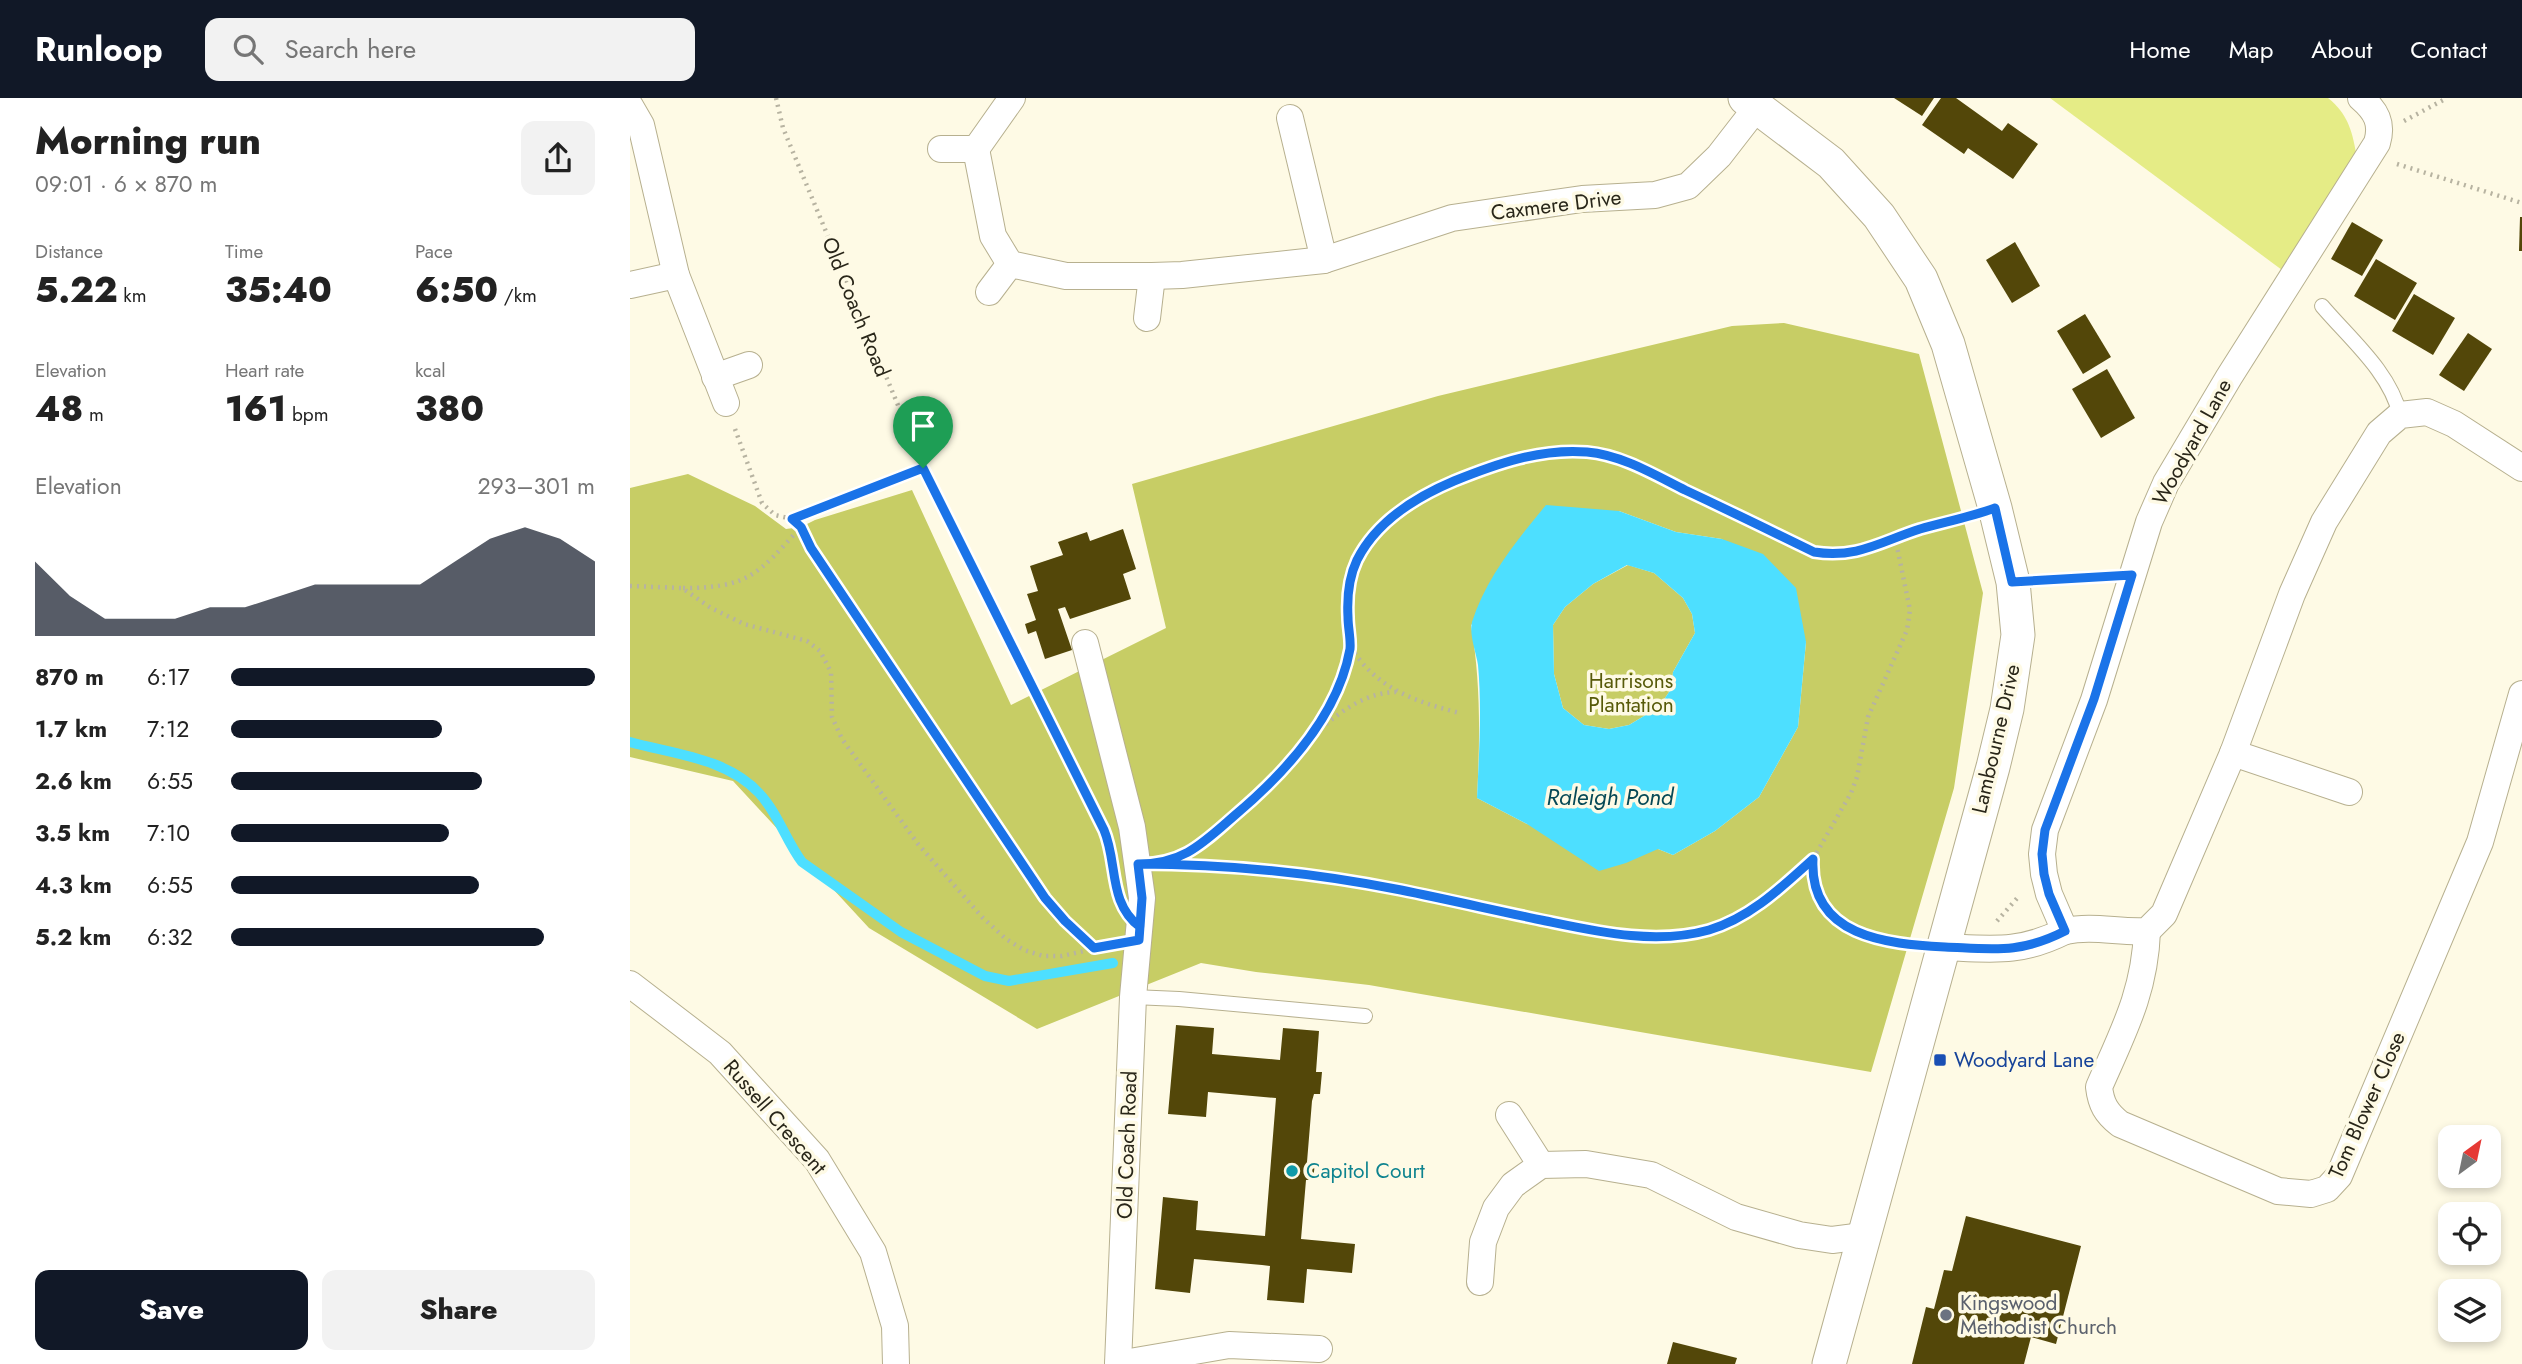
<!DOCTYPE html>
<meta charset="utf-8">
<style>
:root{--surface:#fff;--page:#f2f2f2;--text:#222;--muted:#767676;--accent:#111827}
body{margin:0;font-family:Jost,sans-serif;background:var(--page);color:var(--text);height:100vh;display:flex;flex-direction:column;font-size:26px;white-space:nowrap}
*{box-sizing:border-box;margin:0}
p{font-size:23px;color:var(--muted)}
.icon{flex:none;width:38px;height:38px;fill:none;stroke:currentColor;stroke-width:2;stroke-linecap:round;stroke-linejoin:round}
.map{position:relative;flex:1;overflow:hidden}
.side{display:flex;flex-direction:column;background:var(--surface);width:630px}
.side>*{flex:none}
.needle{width:46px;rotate:33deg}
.controls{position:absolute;left:1808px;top:1027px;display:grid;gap:14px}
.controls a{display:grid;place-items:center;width:63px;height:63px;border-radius:14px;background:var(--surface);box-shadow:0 4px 10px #0003;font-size:35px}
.pin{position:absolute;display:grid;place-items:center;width:60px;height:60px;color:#fff;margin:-72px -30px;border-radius:50% 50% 50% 0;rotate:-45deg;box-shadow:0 0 7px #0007}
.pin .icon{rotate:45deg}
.round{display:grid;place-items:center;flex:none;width:74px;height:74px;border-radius:14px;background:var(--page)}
.summary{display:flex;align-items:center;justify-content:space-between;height:119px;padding:0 35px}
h1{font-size:38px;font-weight:800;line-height:52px}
.metrics{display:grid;grid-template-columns:repeat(3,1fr);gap:10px;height:119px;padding:7px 35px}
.metrics div{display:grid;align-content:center}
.metrics b{font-size:35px;font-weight:800}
.metrics small{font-size:19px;font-weight:400}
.metrics p{font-size:19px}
.chart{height:196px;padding:14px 35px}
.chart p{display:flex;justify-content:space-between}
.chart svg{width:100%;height:126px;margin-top:7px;fill:var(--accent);opacity:.7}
.cta{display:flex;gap:14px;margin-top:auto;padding:14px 35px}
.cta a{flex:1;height:80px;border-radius:14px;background:var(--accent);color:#fff;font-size:28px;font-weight:800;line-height:80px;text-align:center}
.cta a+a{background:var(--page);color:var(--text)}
ul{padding:0 35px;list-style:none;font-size:23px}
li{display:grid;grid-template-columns:112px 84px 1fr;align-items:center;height:52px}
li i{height:18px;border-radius:9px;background:var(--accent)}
header{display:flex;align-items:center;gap:42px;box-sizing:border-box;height:98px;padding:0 35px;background:var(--accent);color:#fff}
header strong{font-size:33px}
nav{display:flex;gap:38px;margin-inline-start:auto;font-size:24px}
.search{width:490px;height:63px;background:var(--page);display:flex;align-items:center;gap:18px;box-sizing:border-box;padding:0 24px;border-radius:14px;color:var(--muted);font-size:26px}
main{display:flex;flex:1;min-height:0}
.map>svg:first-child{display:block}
.green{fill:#e5ec86}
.forest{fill:#c7cd65;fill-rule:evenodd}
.water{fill:#4ddfff;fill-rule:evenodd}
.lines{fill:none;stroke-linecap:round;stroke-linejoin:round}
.stream{stroke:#4ddfff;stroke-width:10}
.building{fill:#534709}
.service-casing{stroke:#b7b08f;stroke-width:16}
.minor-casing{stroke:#b7b08f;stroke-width:28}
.tertiary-casing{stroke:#b7b08f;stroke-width:35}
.path{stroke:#b7b3a1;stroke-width:4.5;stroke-dasharray:2 5;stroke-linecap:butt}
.service{stroke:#fff;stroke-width:14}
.minor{stroke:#fff;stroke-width:26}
.tertiary{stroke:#fff;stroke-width:33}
.route-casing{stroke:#fff;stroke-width:14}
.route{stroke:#1a73e8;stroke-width:9}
.transit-dot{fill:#1a4fb4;stroke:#fefae5;stroke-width:2.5}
.culture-dot{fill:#0f9aa8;stroke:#fefae5;stroke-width:2.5}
.worship-dot{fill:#6b7280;stroke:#fefae5;stroke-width:2.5}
.labels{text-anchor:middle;stroke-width:7;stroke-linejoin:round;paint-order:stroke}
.street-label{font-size:21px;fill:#292619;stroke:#fefae5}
.park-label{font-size:21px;fill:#575a09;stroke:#fefae5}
.transit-label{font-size:21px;fill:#164399;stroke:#fefae5;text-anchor:start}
.culture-label{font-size:21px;fill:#0d838f;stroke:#fefae5;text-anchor:start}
.worship-label{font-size:21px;fill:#5b616d;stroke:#fefae5;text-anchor:start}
.water-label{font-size:23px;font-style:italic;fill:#064956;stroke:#fefae5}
</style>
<header>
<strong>Runloop</strong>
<div class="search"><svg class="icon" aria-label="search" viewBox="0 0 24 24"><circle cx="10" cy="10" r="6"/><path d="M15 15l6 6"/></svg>Search here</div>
<nav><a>Home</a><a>Map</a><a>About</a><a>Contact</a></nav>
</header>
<main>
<section class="side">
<div class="summary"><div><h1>Morning run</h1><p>09:01 · 6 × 870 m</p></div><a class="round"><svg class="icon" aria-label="share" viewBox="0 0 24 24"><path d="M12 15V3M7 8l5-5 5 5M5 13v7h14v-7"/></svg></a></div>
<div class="metrics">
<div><p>Distance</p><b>5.22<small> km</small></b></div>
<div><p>Time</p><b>35:40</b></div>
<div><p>Pace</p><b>6:50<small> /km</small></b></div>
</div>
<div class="metrics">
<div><p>Elevation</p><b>48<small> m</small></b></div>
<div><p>Heart rate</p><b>161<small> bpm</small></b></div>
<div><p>kcal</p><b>380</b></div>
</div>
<div class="chart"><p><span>Elevation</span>293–301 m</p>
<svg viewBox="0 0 160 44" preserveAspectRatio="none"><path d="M0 44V18L10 30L20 38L30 38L40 38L50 34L60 34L70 30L80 26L90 26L100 26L110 26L120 18L130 10L140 6L150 10L160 18V44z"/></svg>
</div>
<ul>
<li><b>870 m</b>6:17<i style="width:100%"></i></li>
<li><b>1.7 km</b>7:12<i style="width:58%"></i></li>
<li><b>2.6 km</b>6:55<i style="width:69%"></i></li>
<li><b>3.5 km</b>7:10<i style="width:60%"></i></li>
<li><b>4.3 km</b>6:55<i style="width:68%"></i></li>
<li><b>5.2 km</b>6:32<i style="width:86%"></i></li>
</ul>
<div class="cta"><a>Save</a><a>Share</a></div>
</section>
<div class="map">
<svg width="1892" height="1266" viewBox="0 0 1892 1266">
<rect width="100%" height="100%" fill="#fefae5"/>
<path class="green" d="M1420,0H1698C1717,15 1722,32 1726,55L1652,172Z"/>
<g class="forest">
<path d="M1154,225L1289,256L1353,495L1324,690L1241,974L739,887L626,874L571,865L407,931L239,830L103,683L0,659V390L58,376L125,408L156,431L171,429L185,422L282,392L381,607L536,530L502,386L808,298L1102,228ZM989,413L1046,434L1092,441L1176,544L1168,629L1129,699L1085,733L1043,757L1028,751L897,726L847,700C850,642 851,585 841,527Z"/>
<path d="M998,467L1024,475L1053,500L1062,516L1065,535L1043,574L1041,591L1029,609L999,627L979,631L954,627L933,610L924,576L923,527L935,509L963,486Z"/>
</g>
<path class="water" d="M916,407L989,413L1046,434L1092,441L1133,456L1166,490L1176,544L1168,629L1129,699L1085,733L1043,757L1028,751L996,765L969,773L897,726L847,700C849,656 852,611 848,567C846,554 839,537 842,524C856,480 887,442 916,407ZM997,467L1024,475L1053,500L1062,516L1065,535L1043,574L1041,591L1029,609L999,627L979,631L954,627L933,610L924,576L923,527L935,509L963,486Z"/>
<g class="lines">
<path class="stream" d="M0,644C43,656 97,660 129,695C148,715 156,743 172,764L271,834L355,878L379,883L483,865"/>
</g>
<g class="building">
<path d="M1264,0H1304L1292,18Z"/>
<path d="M1311,0H1326L1372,33L1378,25L1408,46L1383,81L1338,50L1334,56L1292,27Z"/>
<path d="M1890,119H1892V153H1889Z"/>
<path d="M1722,124L1753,142L1732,178L1701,161Z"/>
<path d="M1385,144L1410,188L1382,205L1356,162Z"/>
<path d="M1746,161L1787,185L1765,222L1724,198Z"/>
<path d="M1784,196L1825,220L1803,257L1762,233Z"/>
<path d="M1455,216L1481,259L1453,276L1427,233Z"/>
<path d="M1838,235L1862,251L1834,293L1809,277Z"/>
<path d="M1477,271L1505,320L1471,340L1442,291Z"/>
<path d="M493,431L506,471L493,476L501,501L440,521L435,509L428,511L442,552L415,561L406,533L398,536L395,526L406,522L397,496L408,493L400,468L433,457L428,444L457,434L460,443Z"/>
<path d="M546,927L584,930L582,956L650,962L653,930L689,933L686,974H692L690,996H684L682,1003L677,1064L685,1065L683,1082H676L671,1141L725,1146L722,1175L677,1171L674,1205L637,1202L640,1168L632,1167L564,1161L560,1195L525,1191L533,1099L568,1103L566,1132L635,1138L646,1000L578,994L576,1019L538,1016Z"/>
<path d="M1336,1118L1451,1148L1426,1246L1401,1239L1394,1266H1282L1296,1209L1304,1211L1314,1172L1322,1173Z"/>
<path d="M1043,1244L1107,1260L1105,1266H1037Z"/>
</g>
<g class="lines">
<g class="service-casing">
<g id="service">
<path d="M1692,208C1720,241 1760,274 1770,317"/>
<path d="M503,899L549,901L735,918"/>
</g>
</g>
<g class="minor-casing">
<g id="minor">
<path d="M0,8L11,27L46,177L96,305"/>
<path d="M660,20L694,162"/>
<path d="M311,51H346L382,0"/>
<path d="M346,51L363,138L380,166L436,178H522L552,177L694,162L822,120L952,101L1025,97L1058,88L1089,58L1127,9"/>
<path d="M0,187L46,177"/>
<path d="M359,194L380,166"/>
<path d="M517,220L522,178"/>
<path d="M85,279L119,267"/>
<path d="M455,545L502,729L512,800L503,899L488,1266"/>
<path d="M1603,655L1719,694"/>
<path d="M1435,833C1463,827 1490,835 1517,833L1534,816L1603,655L1662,496L1694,424L1749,335L1770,317L1797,314L1824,326L1892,370"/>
<path d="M1517,833C1515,894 1493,934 1469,989C1471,1006 1476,1015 1490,1026L1648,1093L1681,1096L1697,1091L1709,1078L1850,744L1892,596"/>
<path d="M1312,849C1362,851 1389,856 1435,833L1419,796L1414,776L1412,756L1415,732L1464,602L1519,424L1536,385L1599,279L1747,45C1753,25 1746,13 1731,0"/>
<path d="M0,886L90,955L187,1062L243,1154L265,1228L266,1266"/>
<path d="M879,1017L911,1067"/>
<path d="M850,1184L853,1144L866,1110L883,1087L911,1067L956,1066L1021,1077L1106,1119L1169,1137L1202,1142L1233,1138"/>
<path d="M488,1266L599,1247L689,1251"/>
</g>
</g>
<g class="tertiary-casing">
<path id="tertiary" d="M1115,0L1201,65L1249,118L1291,181L1318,246L1365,410L1383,484L1388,537L1377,611L1363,669L1199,1266"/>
</g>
<g class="path">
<path d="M146,0L153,30L304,394L468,720"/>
<path d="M1774,23L1817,0"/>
<path d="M1767,66L1892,105"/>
<path d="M105,331L132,405L145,417L162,421L171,429L181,450L415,800L435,823L463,849"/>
<path d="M162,421L293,370"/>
<path d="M1415,483L1473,479"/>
<path d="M0,488L52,490L81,510L114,526L177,543L190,553L201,574L202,619L212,641L288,746L352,819L376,841L394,852L413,858H432L481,847"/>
<path d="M53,490C119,490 128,476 171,429"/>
<path d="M721,549C745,590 786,604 830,615"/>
<path d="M680,640C705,618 731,595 766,594"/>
<path d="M1183,761L1221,695L1227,679L1238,619L1277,532L1280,512L1265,439"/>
<path d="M536,765C605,737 710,626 720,550C721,540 718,529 717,518C717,501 720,483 726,466C738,432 783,401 815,387C859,368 908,349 957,354C992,357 1025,377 1056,392C1099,412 1142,433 1184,454C1219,460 1234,451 1265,439C1288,431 1312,426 1335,421"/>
<path d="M534,766C612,768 693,777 771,792C819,802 868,813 916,823C969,834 1025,847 1079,832C1120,820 1152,789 1183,761C1182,771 1182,783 1186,793C1201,828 1245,848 1281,848"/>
<path d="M1367,823L1389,798"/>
</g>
<use href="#service" class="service"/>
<use href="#minor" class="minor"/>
<use href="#tertiary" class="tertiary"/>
</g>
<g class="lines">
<g class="route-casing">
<path id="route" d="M293,370L474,732C488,765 478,805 510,829L512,800L508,766C596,766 686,775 771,792C820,802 868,813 916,823C969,834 1026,847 1079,832C1120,820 1152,789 1183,761C1179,839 1257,846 1315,849C1364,851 1390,856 1435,833L1419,796L1414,776L1412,756L1415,732L1464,601L1502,477L1382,484L1365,410C1340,419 1315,424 1290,431C1252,443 1227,461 1184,454C1141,433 1098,412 1055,392C1025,377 992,357 957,354C911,350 866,366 824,383C786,399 746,424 727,462C719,479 717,501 718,519C718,530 721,541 720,551C708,618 654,676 604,718C572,746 553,766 508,766L512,800L509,842L464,850L435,823L415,800L181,450L171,429L162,421L293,370"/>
</g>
<use href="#route" class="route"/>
</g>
<rect class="transit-dot" x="1303" y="955" width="14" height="14" rx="3.5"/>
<circle class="culture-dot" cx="662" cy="1073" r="7"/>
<circle class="worship-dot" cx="1316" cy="1217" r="7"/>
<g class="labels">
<g class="street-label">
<text transform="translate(926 107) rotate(-7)" y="7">Caxmere Drive</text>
<text transform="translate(226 209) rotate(68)" y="7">Old Coach Road</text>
<text transform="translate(1562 344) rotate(-61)" y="7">Woodyard Lane</text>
<text transform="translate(1366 641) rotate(-77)" y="7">Lambourne Drive</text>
<text transform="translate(1737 1007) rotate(-66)" y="7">Tom Blower Close</text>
<text transform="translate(145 1019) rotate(49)" y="7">Russell Crescent</text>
<text transform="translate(497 1047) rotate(-88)" y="7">Old Coach Road</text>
</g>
<g class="park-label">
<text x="1001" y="590">Harrisons<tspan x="1001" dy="24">Plantation</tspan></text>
</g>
<g class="transit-label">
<text x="1324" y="969">Woodyard Lane</text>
</g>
<g class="culture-label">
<text x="676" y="1080">Capitol Court</text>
</g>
<g class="worship-label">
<text x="1330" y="1212">Kingswood<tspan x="1330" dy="24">Methodist Church</tspan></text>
</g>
<g class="water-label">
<text x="980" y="707">Raleigh Pond</text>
</g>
</g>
</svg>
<div class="controls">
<a><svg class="needle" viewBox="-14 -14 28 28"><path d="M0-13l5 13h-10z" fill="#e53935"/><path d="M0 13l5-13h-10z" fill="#767676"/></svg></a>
<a><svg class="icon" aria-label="locate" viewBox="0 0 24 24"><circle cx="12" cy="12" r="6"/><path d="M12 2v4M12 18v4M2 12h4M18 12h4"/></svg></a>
<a><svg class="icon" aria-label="layers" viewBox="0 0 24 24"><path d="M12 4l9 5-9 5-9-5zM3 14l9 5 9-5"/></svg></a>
</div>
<div class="pin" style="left:293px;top:370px;background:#1e9e55"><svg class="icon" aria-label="arrive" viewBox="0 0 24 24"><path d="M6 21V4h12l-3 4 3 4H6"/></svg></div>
</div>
</main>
